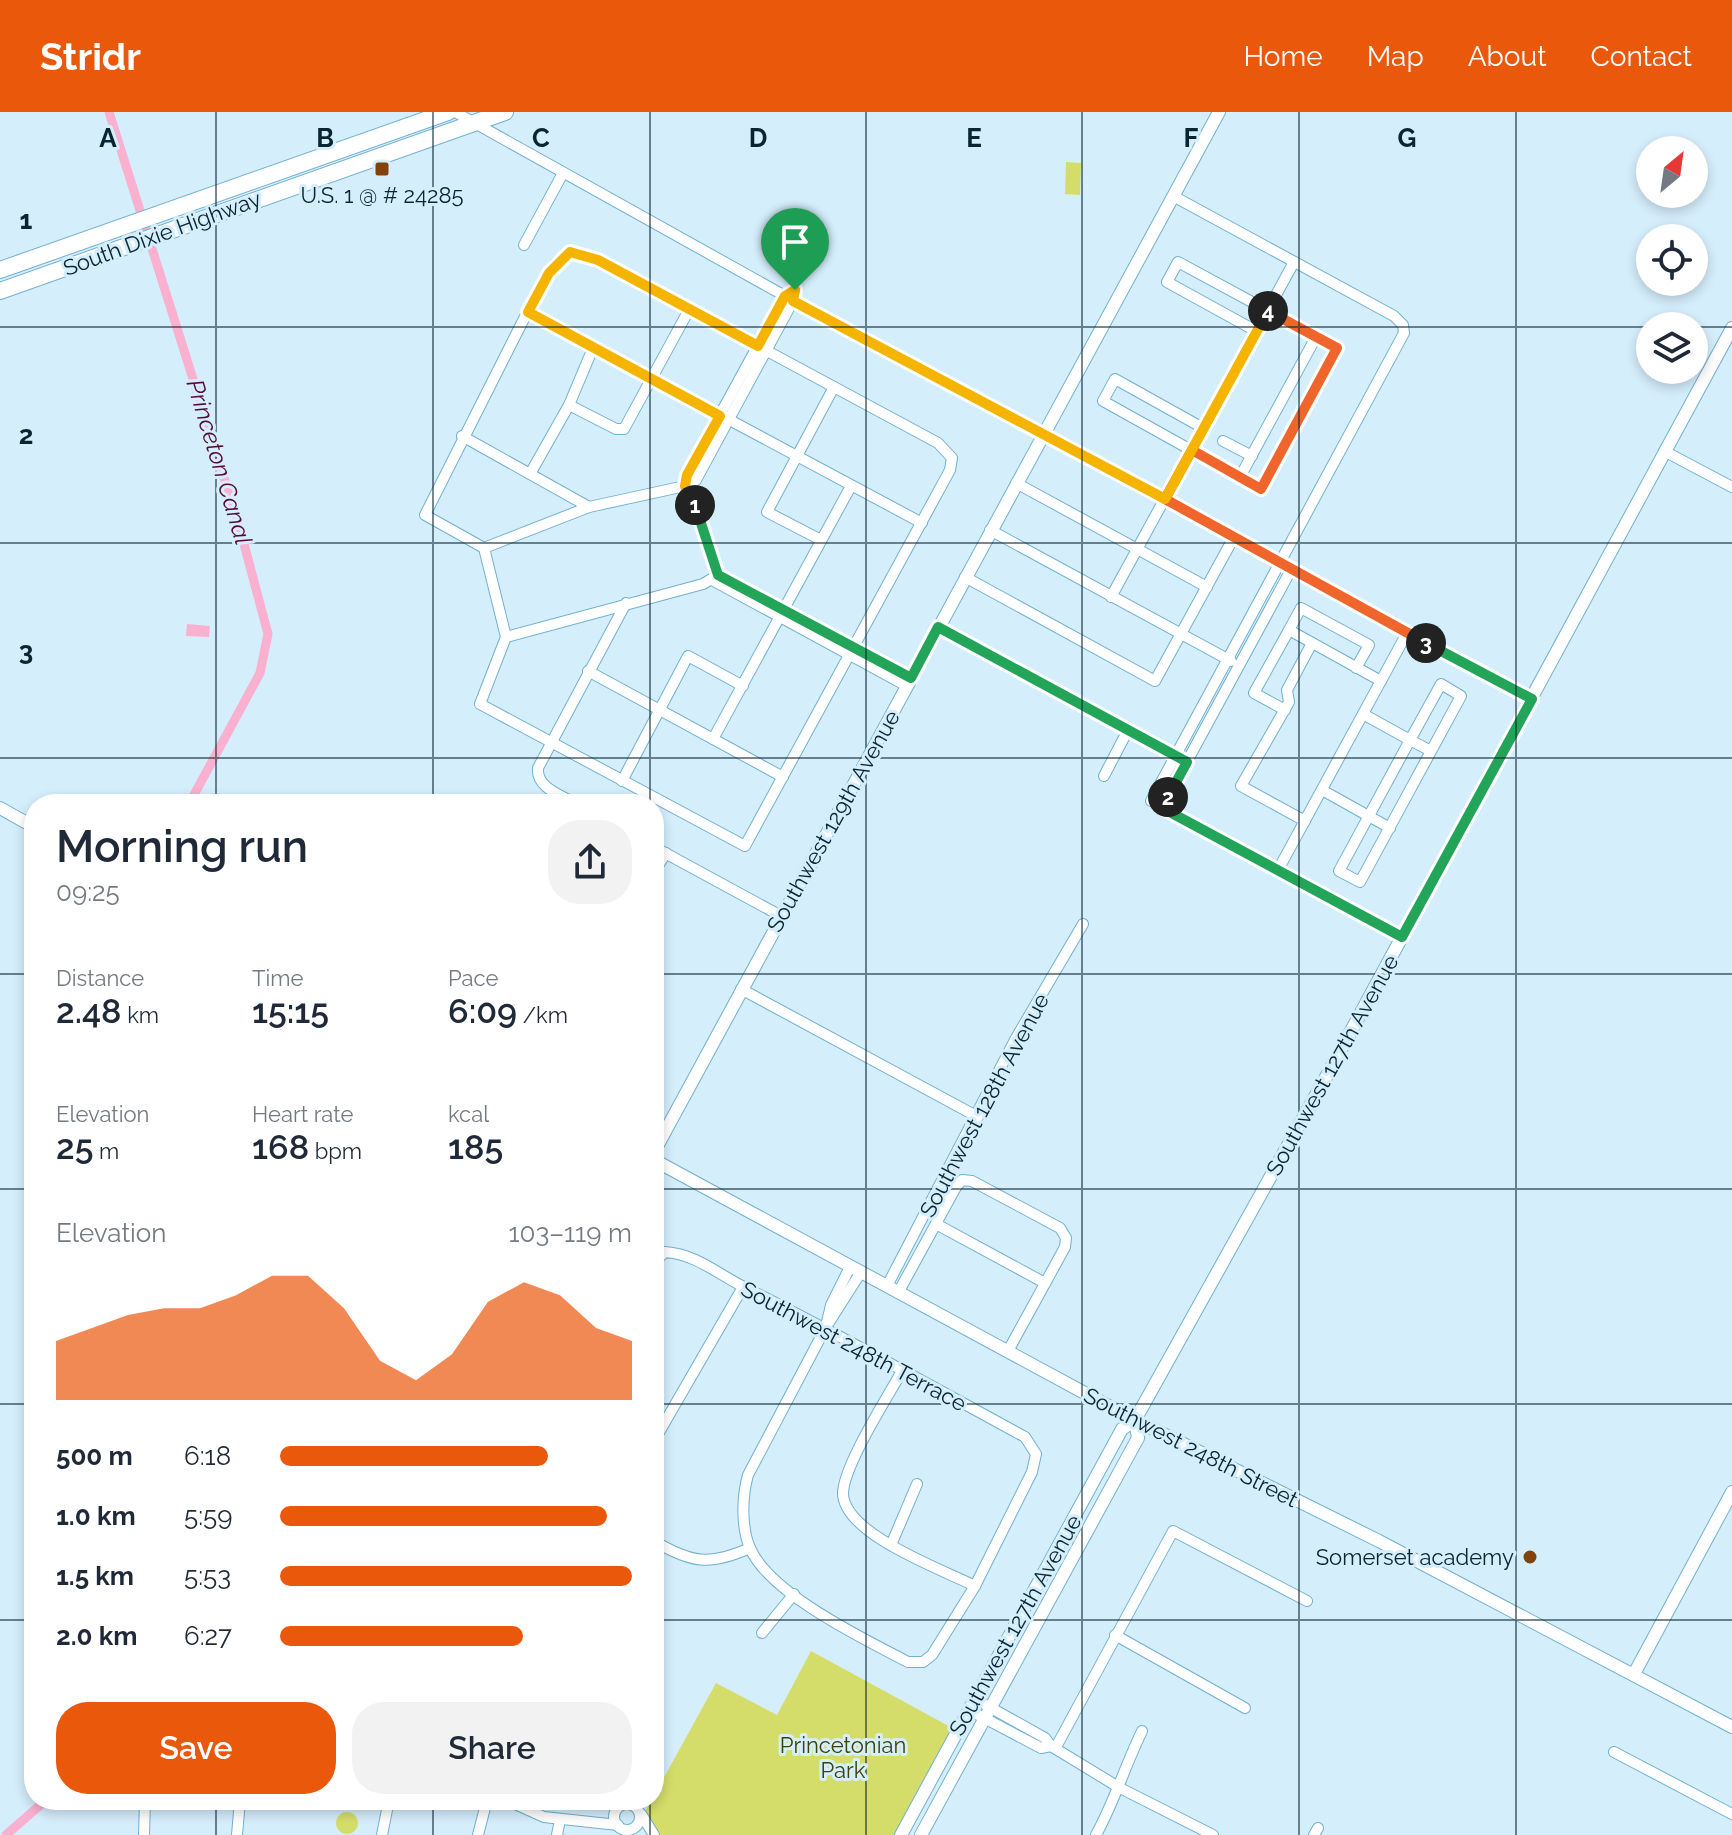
<!DOCTYPE html>
<meta charset="utf-8">
<style>
:root{--surface:#fff;--page:#f2f2f3;--text:#1f2937;--muted:#747a83;--accent:#ea580c}
body{margin:0;font-family:Raleway,sans-serif;background:var(--page);color:var(--text);height:100vh;display:flex;flex-direction:column;font-size:30px;white-space:nowrap}
*{box-sizing:border-box;margin:0}
p{font-size:26px;color:var(--muted)}
.icon{flex:none;width:44px;height:44px;fill:none;stroke:currentColor;stroke-width:2;stroke-linecap:round;stroke-linejoin:round}
.map{position:relative;flex:1;overflow:hidden}
.drawer{position:absolute;left:24px;top:682px;width:640px;height:1016px;display:flex;flex-direction:column;background:var(--surface);border-radius:32px;box-shadow:0 4px 12px #0003}
.drawer>*{flex:none}
.needle{width:52px;rotate:29deg}
.buttons{position:absolute;left:1636px;top:24px;display:grid;gap:16px}
.buttons a{display:grid;place-items:center;width:72px;height:72px;border-radius:50%;background:var(--surface);box-shadow:0 4px 12px #0003;font-size:40px}
.pin{position:absolute;display:grid;place-items:center;width:68px;height:68px;color:#fff;margin:-82px -34px;border-radius:50% 50% 50% 0;rotate:-45deg;box-shadow:0 0 8px #0007}
.pin .icon{rotate:45deg}
.km{position:absolute;width:40px;height:40px;margin:-20px;border-radius:50%;background:#222;color:#fff;font-size:22px;line-height:40px;text-align:center}
.round{display:grid;place-items:center;flex:none;width:84px;height:84px;border-radius:32px;background:var(--page)}
.overview{display:flex;align-items:center;justify-content:space-between;height:136px;padding:0 32px}
h1{font-size:44px;font-weight:600;line-height:60px}
.figures{display:grid;grid-template-columns:repeat(3,1fr);gap:12px;height:136px;padding:8px 32px}
.figures div{display:grid;align-content:center}
.figures b{font-size:34px;font-weight:600}
.figures small{font-size:22px;font-weight:400}
.figures p{font-size:22px}
.chart{height:224px;padding:16px 32px}
.chart p{display:flex;justify-content:space-between}
.chart svg{width:100%;height:144px;margin-top:8px;fill:var(--accent);opacity:.7}
.button{display:flex;gap:16px;margin-top:auto;padding:16px 32px}
.button a{flex:1;height:92px;border-radius:32px;background:var(--accent);color:#fff;font-size:32px;font-weight:600;line-height:92px;text-align:center}
.button a+a{background:var(--page);color:var(--text)}
ul{padding:0 32px;list-style:none;font-size:26px}
li{display:grid;grid-template-columns:128px 96px 1fr;align-items:center;height:60px}
li i{height:20px;border-radius:10px;background:var(--accent)}
header{display:flex;align-items:center;gap:48px;box-sizing:border-box;height:112px;padding:0 40px;background:var(--accent);color:#fff}
header strong{font-size:38px}
nav{display:flex;gap:44px;margin-inline-start:auto;font-size:28px}
.map>svg:first-child{display:block}
.green{fill:#d5dd6a}
.water{fill:#fab0cf}
.lines{fill:none;stroke-linecap:round;stroke-linejoin:round}
.canal{stroke:#fab0cf;stroke-width:9}
.minor-casing{stroke:#70b0d2;stroke-width:12}
.tertiary-casing{stroke:#70b0d2;stroke-width:14}
.trunk-casing{stroke:#70b0d2;stroke-width:18}
.minor{stroke:#fff;stroke-width:10}
.tertiary{stroke:#fff;stroke-width:12}
.trunk{stroke:#fff;stroke-width:16}
.split-1-casing{stroke:#fff;stroke-width:16}
.split-2-casing{stroke:#fff;stroke-width:16}
.split-3-casing{stroke:#fff;stroke-width:16}
.split-4-casing{stroke:#fff;stroke-width:16}
.split-5-casing{stroke:#fff;stroke-width:16}
.split-1{stroke:#f5b400;stroke-width:10}
.split-2{stroke:#22a559;stroke-width:10}
.split-3{stroke:#22a559;stroke-width:10}
.split-4{stroke:#f0652b;stroke-width:10}
.split-5{stroke:#f5b400;stroke-width:10}
.grid{fill:none;stroke:#0a2532;stroke-width:2;stroke-opacity:0.55}
.poi-dot{fill:#83410d;stroke:#d5eefc;stroke-width:3}
.labels{text-anchor:middle;stroke-width:6;stroke-linejoin:round;paint-order:stroke}
.poi-label{font-size:22px;fill:#0a2532;stroke:#d5eefc}
.street-label{font-size:22px;fill:#0a2532;stroke:#d5eefc}
.park-label{font-size:22px;fill:#3e4007;stroke:#d5eefc}
.water-label{font-size:24px;font-style:italic;fill:#570c35;stroke:#d5eefc}
.grid-label{font-size:26px;text-anchor:middle;font-weight:bold;fill:#0a2532;stroke:#d5eefc;stroke-width:6;stroke-linejoin:round;paint-order:stroke}
</style>
<header>
<strong>Stridr</strong>
<nav><a>Home</a><a>Map</a><a>About</a><a>Contact</a></nav>
</header>
<div class="map">
<svg width="1732" height="1723" viewBox="0 0 1732 1723">
<rect width="100%" height="100%" fill="#d5eefc"/>
<g class="green">
<path d="M1066,50L1081,51L1080,83L1065,82Z"/>
<path d="M811,1539L954,1617L896,1723H659L645,1700L716,1571L777,1603Z"/>
<circle cx="347" cy="1711" r="11"/>
</g>
<path class="water" d="M187,512L210,514L209,525L186,524Z"/>
<g class="lines">
<g class="canal">
<path d="M109,0L239,413L268,522L260,561L189,692"/>
<path d="M6,1723L46,1688"/>
</g>
<g class="minor-casing">
<g id="minor">
<path d="M455,0L785,184L1532,587"/>
<path d="M524,133L563,61"/>
<path d="M528,200L922,411"/>
<path d="M569,293L616,317H624L690,196"/>
<path d="M1203,316L1115,267L1103,289L1261,377L1337,236L1178,150L1167,170L1256,219"/>
<path d="M462,324L589,395"/>
<path d="M1223,329L1252,344"/>
<path d="M1664,339L1732,375"/>
<path d="M530,362L569,293L593,236"/>
<path d="M1240,365L1316,225"/>
<path d="M1016,371L1207,475"/>
<path d="M685,374L691,381L718,463L911,566"/>
<path d="M685,374L687,363L785,184L791,181"/>
<path d="M990,418L1231,549"/>
<path d="M821,428L767,400L834,275"/>
<path d="M484,436L589,395L685,374L696,368L793,189L795,178"/>
<path d="M965,465L1155,569L1234,425"/>
<path d="M712,468L907,574"/>
<path d="M1111,485L1294,150"/>
<path d="M938,515L1179,646"/>
<path d="M506,525L484,436L425,403L543,169L555,152L570,140L598,148L938,331L952,346L950,358L745,734L480,592L506,525L703,472L718,463"/>
<path d="M1356,556L1369,533L1301,496L1289,518L1381,569"/>
<path d="M588,559L783,665"/>
<path d="M1285,598L1254,581L1289,518"/>
<path d="M1363,602L1410,628L1441,572L1461,584C1427,646 1394,708 1360,770L1339,759L1410,628L1431,639"/>
<path d="M713,627L851,374"/>
<path d="M1104,664L1128,618"/>
<path d="M622,669L688,544L743,574"/>
<path d="M1322,678L1390,716"/>
<path d="M1151,689L1404,221L1403,213L1394,204L1173,84"/>
<path d="M576,692C561,683 536,676 538,656L626,491"/>
<path d="M1305,709L1241,674L1289,590L1287,578L1312,531"/>
<path d="M654,735L781,804"/>
<path d="M1278,758L1166,698L1164,692L1292,456"/>
<path d="M654,760L666,741"/>
<path d="M1402,825L1278,758L1407,521"/>
<path d="M741,877L978,1005"/>
<path d="M936,1112L1045,1171"/>
<path d="M654,1150L665,1140C697,1142 720,1164 748,1177C842,1224 933,1275 1025,1325L1036,1342L1032,1360L975,1474L932,1543L923,1550H908C864,1527 770,1482 750,1436C741,1415 742,1384 748,1363L826,1215L861,1160"/>
<path d="M887,1174L1016,926L1083,812"/>
<path d="M898,1181L956,1075L962,1068L972,1069L1060,1116L1066,1126L1065,1135L1008,1239"/>
<path d="M827,1210L831,1193L850,1155"/>
<path d="M902,1259C887,1286 844,1353 843,1381C843,1422 943,1458 975,1474"/>
<path d="M654,1329L743,1175"/>
<path d="M654,1429C691,1451 710,1454 750,1436"/>
<path d="M891,1433L917,1372"/>
<path d="M762,1521L794,1482"/>
<path d="M1115,1523L1245,1596"/>
<path d="M975,1587L1045,1626L1051,1634L1120,1676L1213,1723"/>
<path d="M969,1598L1041,1636L1051,1634"/>
<path d="M1056,1635L1173,1419L1307,1489"/>
<path d="M1614,1640L1732,1702"/>
<path d="M506,1688L544,1705L618,1713"/>
<circle cx="627" cy="1705" r="13"/>
<path d="M641,1702L654,1723"/>
<path d="M144,1723L145,1688"/>
<path d="M237,1723L240,1688"/>
<path d="M382,1723L389,1688"/>
<path d="M478,1723L487,1688"/>
<path d="M557,1723L560,1708"/>
<path d="M1096,1723C1115,1688 1125,1654 1142,1619"/>
<path d="M1314,1723L1318,1716"/>
</g>
</g>
<g class="tertiary-casing">
<g id="tertiary">
<path d="M0,696L34,715"/>
<path d="M654,1040L1219,0"/>
<path d="M654,1048L1129,1305L1379,1429L1732,1615"/>
<path d="M1634,1562L1732,1380"/>
<path d="M901,1723L1122,1317L1135,1308L1325,967L1732,216"/>
<path d="M921,1723L1138,1326L1135,1308"/>
</g>
</g>
<g class="trunk-casing">
<g id="trunk">
<path d="M0,158L448,0"/>
<path d="M0,179L505,0"/>
</g>
</g>
<use href="#minor" class="minor"/>
<use href="#tertiary" class="tertiary"/>
<use href="#trunk" class="trunk"/>
</g>
<g class="lines">
<g class="split-1-casing">
<path id="split-1" d="M695,393L685,374L687,363L720,304L528,200L549,161L570,140L598,148L758,234L785,184L795,178"/>
</g>
<g class="split-2-casing">
<path id="split-2" d="M695,393L718,463L911,566L938,515L1187,650L1168,685"/>
</g>
<g class="split-3-casing">
<path id="split-3" d="M1168,685L1166,698L1402,825L1532,587L1426,531"/>
</g>
<g class="split-4-casing">
<path id="split-4" d="M1268,199L1337,236L1261,377L1192,338L1165,387L1426,531"/>
</g>
<g class="split-5-casing">
<path id="split-5" d="M795,178L793,189L1165,387L1268,199"/>
</g>
<use href="#split-1" class="split-1"/>
<use href="#split-2" class="split-2"/>
<use href="#split-3" class="split-3"/>
<use href="#split-4" class="split-4"/>
<use href="#split-5" class="split-5"/>
</g>
<path class="grid" d="M216,0V692M433,0V692M650,0V692M866,0V1723M1082,0V1723M1299,0V1723M1516,0V1723M0,215H1650M1694,215H1732M0,431H1732M0,646H1732M0,862H34M654,862H1732M0,1077H34M654,1077H1732M0,1292H34M654,1292H1732M0,1508H34M654,1508H1732M216,1688V1723M433,1688V1723M650,1688V1723"/>
<g class="poi-dot">
<rect x="374" y="49" width="16" height="16" rx="4"/>
<circle cx="1530" cy="1445" r="8"/>
</g>
<g class="labels">
<g class="poi-label">
<text x="382" y="91">U.S. 1 @ # 24285</text>
<text x="1514" y="1453" text-anchor="end">Somerset academy</text>
</g>
<g class="street-label">
<text transform="translate(162 121) rotate(-20)" y="8">South Dixie Highway</text>
<text transform="translate(833 709) rotate(-61)" y="8">Southwest 129th Avenue</text>
<text transform="translate(1332 953) rotate(-61)" y="8">Southwest 127th Avenue</text>
<text transform="translate(984 993) rotate(-62)" y="8">Southwest 128th Avenue</text>
<text transform="translate(854 1234) rotate(28)" y="8">Southwest 248th Terrace</text>
<text transform="translate(1191 1335) rotate(27)" y="8">Southwest 248th Street</text>
<text transform="translate(1015 1513) rotate(-61)" y="8">Southwest 127th Avenue</text>
</g>
<g class="park-label">
<text x="843" y="1641">Princetonian<tspan x="843" dy="25">Park</tspan></text>
</g>
<g class="water-label">
<text transform="translate(219 350) rotate(73)" y="8">Princeton Canal</text>
</g>
</g>
<g class="grid-label">
<text x="108" y="35">A</text>
<text x="325" y="35">B</text>
<text x="541" y="35">C</text>
<text x="758" y="35">D</text>
<text x="974" y="35">E</text>
<text x="1191" y="35">F</text>
<text x="1407" y="35">G</text>
<text x="26" y="117">1</text>
<text x="26" y="332">2</text>
<text x="26" y="548">3</text>
</g>
</svg>
<div class="buttons">
<a><svg class="needle" viewBox="-14 -14 28 28"><path d="M0-13l5 13h-10z" fill="#e53935"/><path d="M0 13l5-13h-10z" fill="#747a83"/></svg></a>
<a><svg class="icon" aria-label="locate" viewBox="0 0 24 24"><circle cx="12" cy="12" r="6"/><path d="M12 2v4M12 18v4M2 12h4M18 12h4"/></svg></a>
<a><svg class="icon" aria-label="layers" viewBox="0 0 24 24"><path d="M12 4l9 5-9 5-9-5zM3 14l9 5 9-5"/></svg></a>
</div>
<div class="pin" style="left:795px;top:178px;background:#1e9e55"><svg class="icon" aria-label="arrive" viewBox="0 0 24 24"><path d="M6 21V4h12l-3 4 3 4H6"/></svg></div>
<b class="km" style="left:695px;top:393px">1</b>
<b class="km" style="left:1168px;top:685px">2</b>
<b class="km" style="left:1426px;top:531px">3</b>
<b class="km" style="left:1268px;top:199px">4</b>
<section class="drawer">
<div class="overview"><div><h1>Morning run</h1><p>09:25</p></div><a class="round"><svg class="icon" aria-label="share" viewBox="0 0 24 24"><path d="M12 15V3M7 8l5-5 5 5M5 13v7h14v-7"/></svg></a></div>
<div class="figures">
<div><p>Distance</p><b>2.48<small> km</small></b></div>
<div><p>Time</p><b>15:15</b></div>
<div><p>Pace</p><b>6:09<small> /km</small></b></div>
</div>
<div class="figures">
<div><p>Elevation</p><b>25<small> m</small></b></div>
<div><p>Heart rate</p><b>168<small> bpm</small></b></div>
<div><p>kcal</p><b>185</b></div>
</div>
<div class="chart"><p><span>Elevation</span>103–119 m</p>
<svg viewBox="0 0 160 44" preserveAspectRatio="none"><path d="M0 44V26L10 22L20 18L30 16L40 16L50 12L60 6L70 6L80 16L90 32L100 38L110 30L120 14L130 8L140 12L150 22L160 26V44z"/></svg>
</div>
<ul>
<li><b>500 m</b>6:18<i style="width:76%"></i></li>
<li><b>1.0 km</b>5:59<i style="width:93%"></i></li>
<li><b>1.5 km</b>5:53<i style="width:100%"></i></li>
<li><b>2.0 km</b>6:27<i style="width:69%"></i></li>
</ul>
<div class="button"><a>Save</a><a>Share</a></div>
</section>
</div>
